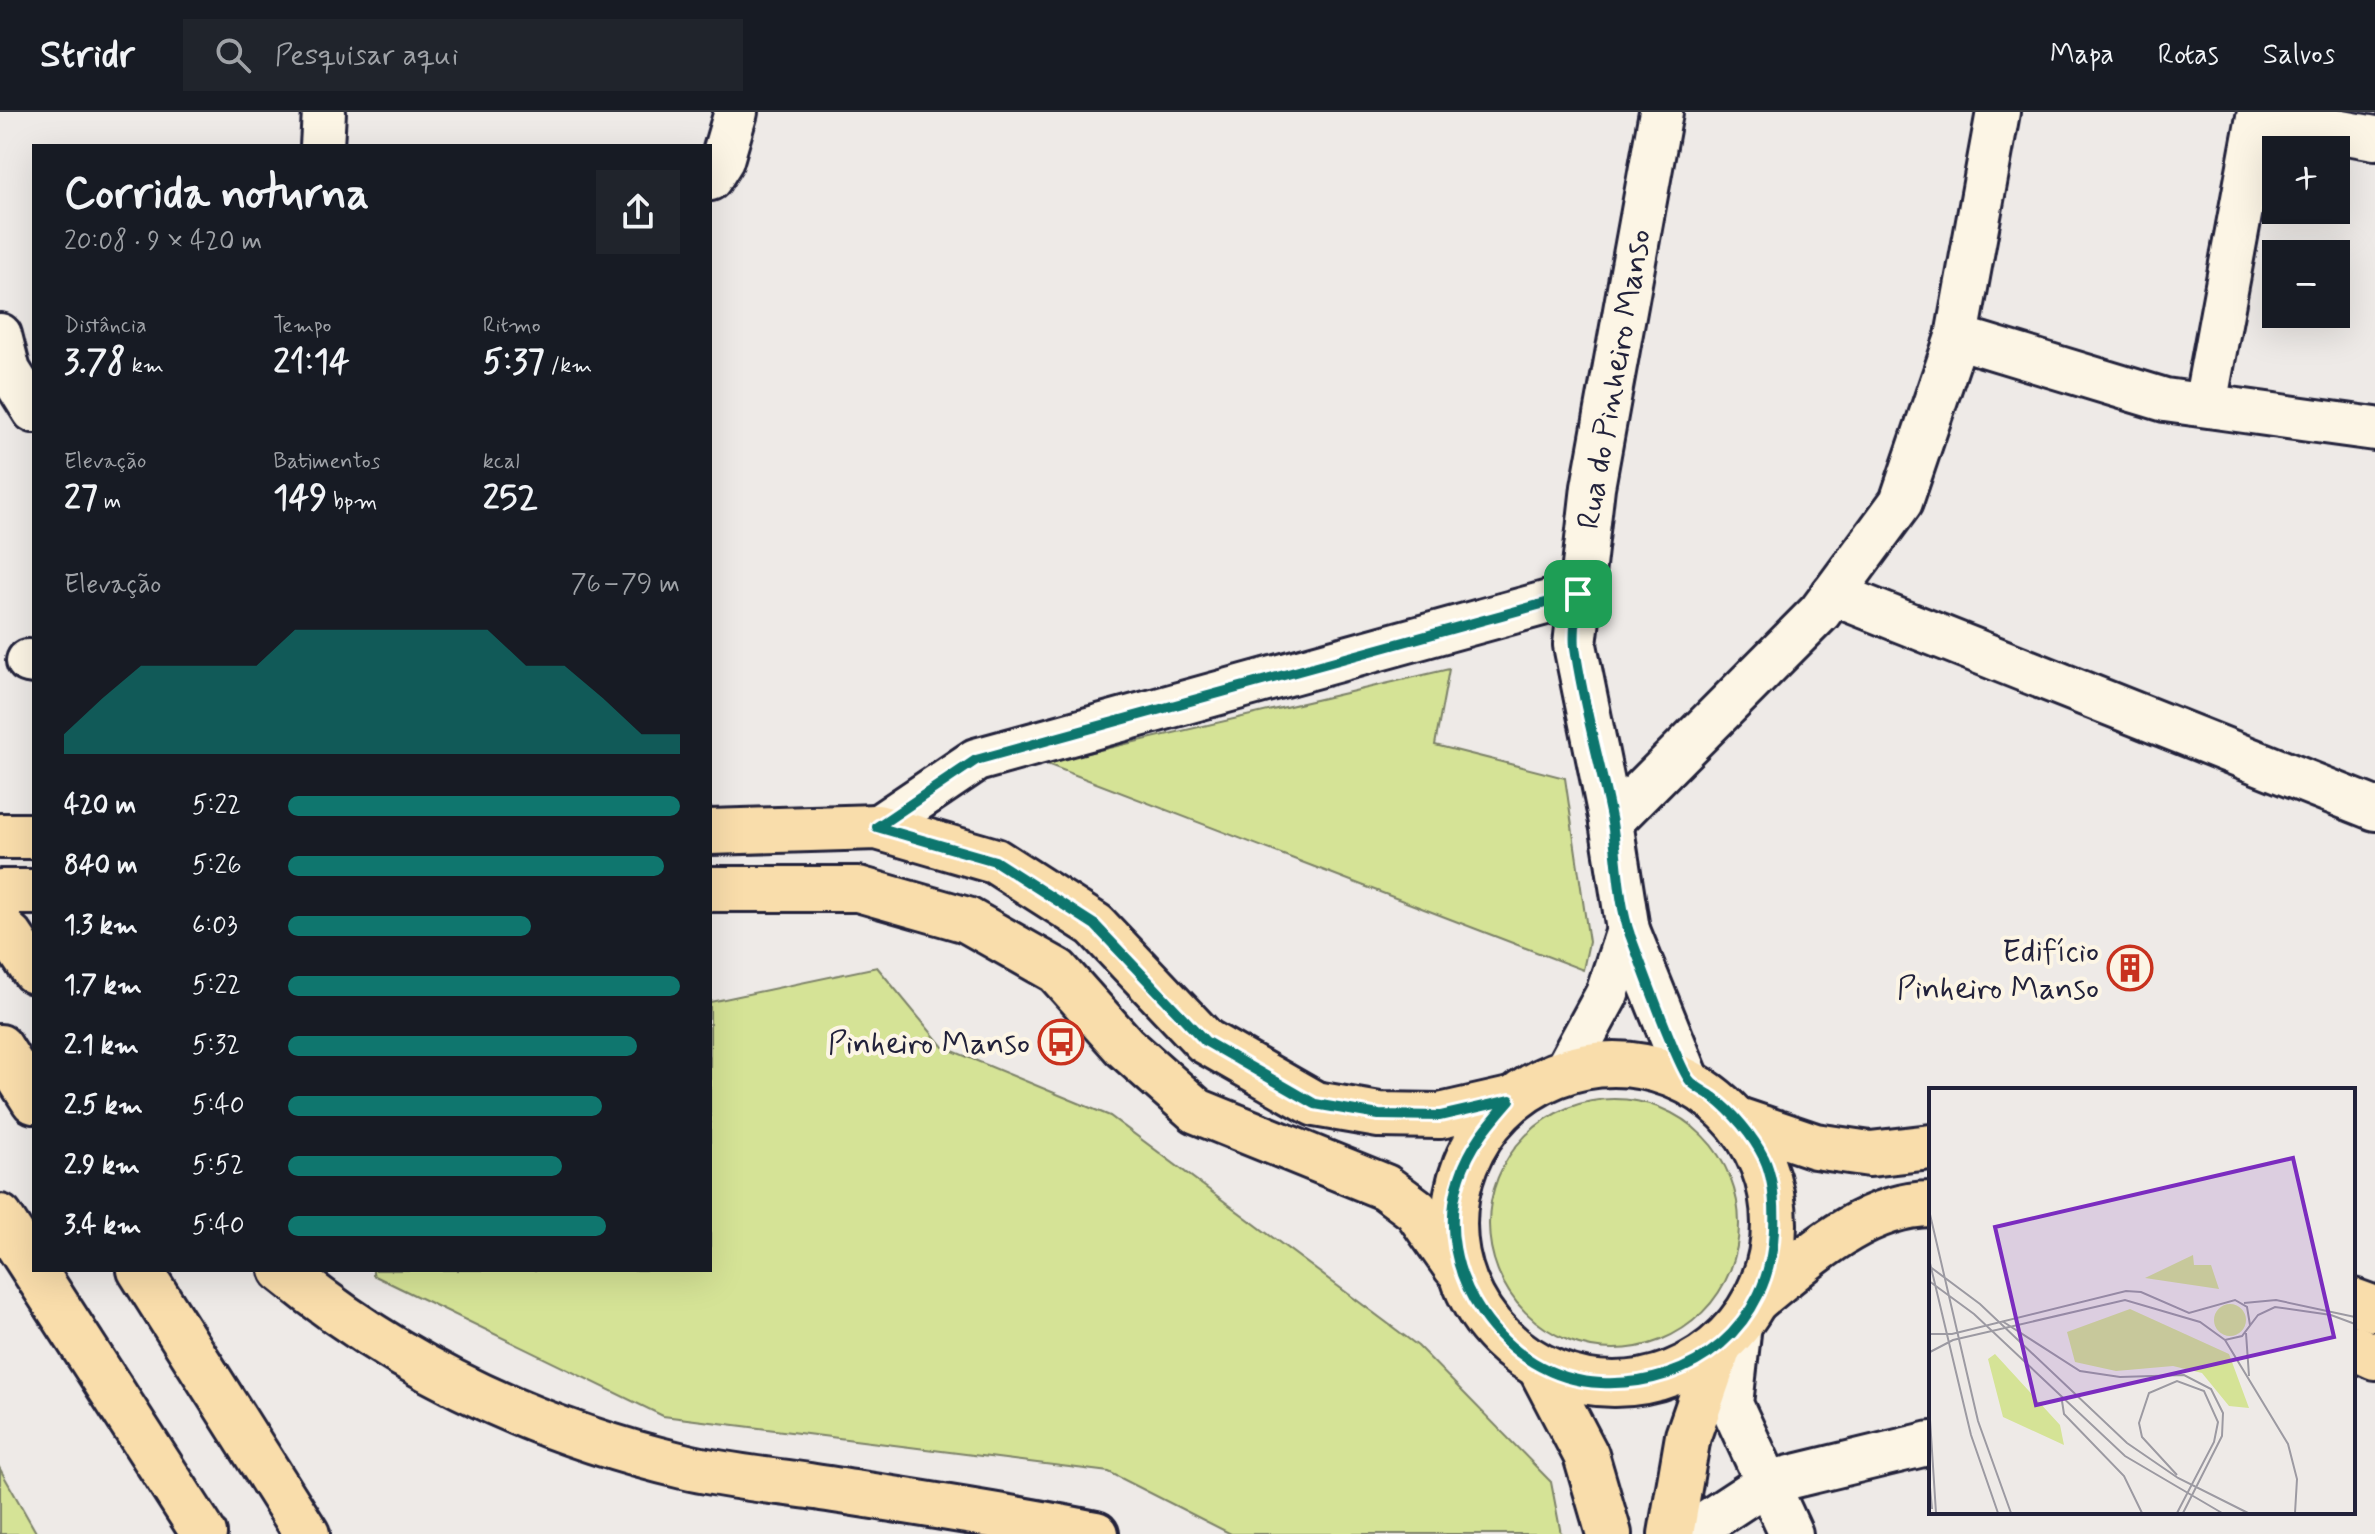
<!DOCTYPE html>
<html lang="pt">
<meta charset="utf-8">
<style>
:root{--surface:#171b24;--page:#20242c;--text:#f1f3f6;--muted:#9ea1a6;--line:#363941;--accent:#0f766e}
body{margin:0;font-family:Mynerve,sans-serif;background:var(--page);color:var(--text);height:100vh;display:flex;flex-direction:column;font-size:30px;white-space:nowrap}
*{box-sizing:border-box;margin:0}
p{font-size:26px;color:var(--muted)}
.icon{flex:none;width:44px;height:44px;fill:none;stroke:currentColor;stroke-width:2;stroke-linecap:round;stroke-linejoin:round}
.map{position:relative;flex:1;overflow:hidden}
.drawer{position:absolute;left:32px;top:32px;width:680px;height:1128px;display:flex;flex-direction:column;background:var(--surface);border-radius:0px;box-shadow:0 8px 32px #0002}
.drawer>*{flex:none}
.fabs{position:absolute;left:2262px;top:24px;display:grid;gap:16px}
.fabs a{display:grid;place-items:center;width:88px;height:88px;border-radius:0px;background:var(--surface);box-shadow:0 8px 32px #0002;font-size:40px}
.pin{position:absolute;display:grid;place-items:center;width:68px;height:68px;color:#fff;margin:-34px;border-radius:16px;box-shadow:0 4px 12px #0006}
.round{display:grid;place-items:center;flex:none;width:84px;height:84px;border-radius:0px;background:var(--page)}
.overview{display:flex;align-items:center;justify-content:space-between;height:136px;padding:0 32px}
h1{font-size:44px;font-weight:800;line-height:60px}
.stats{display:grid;grid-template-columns:repeat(3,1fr);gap:12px;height:136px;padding:8px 32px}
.stats div{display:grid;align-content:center}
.stats b{font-size:34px;font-weight:800}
.stats small{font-size:22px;font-weight:400}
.stats p{font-size:22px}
.chart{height:224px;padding:16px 32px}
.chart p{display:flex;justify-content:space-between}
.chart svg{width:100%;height:144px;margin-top:8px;fill:var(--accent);opacity:.7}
ul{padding:0 32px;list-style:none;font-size:26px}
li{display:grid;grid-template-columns:128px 96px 1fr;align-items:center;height:60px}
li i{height:20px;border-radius:10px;background:var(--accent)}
header{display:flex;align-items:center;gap:48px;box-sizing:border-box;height:112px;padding:0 40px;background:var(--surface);border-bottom:2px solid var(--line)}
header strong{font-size:38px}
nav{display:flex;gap:44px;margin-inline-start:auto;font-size:28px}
.search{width:560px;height:72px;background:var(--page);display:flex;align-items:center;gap:20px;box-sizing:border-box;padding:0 28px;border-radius:0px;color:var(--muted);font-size:30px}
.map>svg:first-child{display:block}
.green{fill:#d5e396;stroke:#7c8268;stroke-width:2}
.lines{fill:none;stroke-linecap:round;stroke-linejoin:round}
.minor-casing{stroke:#22223b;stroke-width:48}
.major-casing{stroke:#22223b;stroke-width:50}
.highway-casing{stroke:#22223b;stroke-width:50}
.minor{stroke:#fcf5e5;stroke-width:42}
.major{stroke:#f9ddab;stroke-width:44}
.highway{stroke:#f9ddab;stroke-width:44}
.route-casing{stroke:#fff;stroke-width:16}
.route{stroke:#0f766e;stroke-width:10}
.labels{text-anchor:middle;stroke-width:8;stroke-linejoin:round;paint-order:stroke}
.street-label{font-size:32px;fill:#22223b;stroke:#fcf5e5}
.poi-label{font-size:32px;fill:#22223b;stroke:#fcf5e5;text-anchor:end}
.inset-road{fill:none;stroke:#9c9aa2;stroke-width:2}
.view{fill:#7b2cbf;fill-opacity:0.15;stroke:#7b2cbf;stroke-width:4}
.inset-edge{fill:none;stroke:#22223b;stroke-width:4}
</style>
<header>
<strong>Stridr</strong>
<div class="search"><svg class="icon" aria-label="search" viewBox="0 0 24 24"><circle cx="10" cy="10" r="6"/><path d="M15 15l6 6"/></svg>Pesquisar aqui</div>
<nav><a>Mapa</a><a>Rotas</a><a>Salvos</a></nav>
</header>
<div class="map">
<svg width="2375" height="1422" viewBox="0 0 2375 1422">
<rect width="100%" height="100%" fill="#eeeae7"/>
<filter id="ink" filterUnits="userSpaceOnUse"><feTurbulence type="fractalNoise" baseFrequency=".0125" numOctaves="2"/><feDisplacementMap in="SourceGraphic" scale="16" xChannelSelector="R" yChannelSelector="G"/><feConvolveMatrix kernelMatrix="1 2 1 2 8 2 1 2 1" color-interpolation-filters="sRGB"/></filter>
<g filter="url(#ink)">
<g class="green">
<path d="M1449,557L1435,633L1565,666L1589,830L1583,858L1044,651Z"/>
<path d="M877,855L943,935L1110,1004L1418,1234L1551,1370L1561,1422H1231L1109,1360L663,1304L373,1163V1158H710V890Z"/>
<circle cx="1614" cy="1112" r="125"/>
<path d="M0,1357L37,1422H0Z"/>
</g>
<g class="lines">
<g class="minor-casing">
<g id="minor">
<path d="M1661,0L1593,375L1575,533L1611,710L1628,818L1689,969"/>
<path d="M322,34L324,0"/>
<path d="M710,67L722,48L736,0"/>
<path d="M0,223L9,259L34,299"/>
<path d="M1957,225L2165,288L2375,317"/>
<path d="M2205,293L2258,5L2375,26"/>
<path d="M1833,482L2375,697"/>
<path d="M28,549L34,550"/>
<path d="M1611,710L1820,500L1901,390L1957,225L1998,0"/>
<path d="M877,715L976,648L1578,482"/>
<path d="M1565,959L1607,882L1628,818"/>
<path d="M1740,1212L1731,1292L1791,1422"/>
<path d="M1694,1422L1699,1415L1766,1371L1931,1331"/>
</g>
</g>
<g class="major-casing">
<g id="major">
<path d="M710,720L877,715L995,749L1095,813L1205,929L1315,992L1379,1003L1440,1004L1510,988"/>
<path d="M0,724H34"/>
<path d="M710,777H858L967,808L1057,859L1124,934L1197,999L1385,1075L1416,1098L1456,1155"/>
<path d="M0,780H34"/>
<circle cx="1614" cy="1112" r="160"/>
<path d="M1738,1008L1815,1034L1870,1042L1931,1035"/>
<path d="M1758,1186C1808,1146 1862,1093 1931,1092"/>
<path d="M2353,1189L2375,1197"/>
<path d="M2353,1235L2375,1245"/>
<path d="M1540,1255L1586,1343L1609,1422"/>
<path d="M1671,1422L1688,1324L1719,1235"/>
</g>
</g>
<g class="highway-casing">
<g id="highway">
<path d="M0,815L11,825L34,859"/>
<path d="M0,935L34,989"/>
<path d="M0,1105L204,1422"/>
<path d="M140,1158L307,1422"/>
<path d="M282,1158C400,1255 535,1319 683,1354C724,1364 767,1368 809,1374C905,1389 1001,1403 1096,1422"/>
</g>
</g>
<use href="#minor" class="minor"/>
<use href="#major" class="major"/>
<use href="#highway" class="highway"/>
</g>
</g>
<g class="lines" filter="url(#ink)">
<g class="route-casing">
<path id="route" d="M1578,482C1577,499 1573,518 1575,535C1583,594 1601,653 1612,711C1618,747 1618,789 1630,823C1639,846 1679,959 1691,970C1697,976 1706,980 1713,985C1733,1000 1753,1024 1764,1046C1774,1067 1775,1096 1774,1118C1770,1214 1694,1275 1601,1271C1503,1267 1429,1159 1460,1065C1470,1034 1489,1012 1510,988L1440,1004L1379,1003L1315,992L1205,929L1095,813L995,749L877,715L976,648Z"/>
</g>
<use href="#route" class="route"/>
</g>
<defs>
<g id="building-ring" transform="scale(2.3)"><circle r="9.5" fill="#fcf5e5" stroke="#c8321e" stroke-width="1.5"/><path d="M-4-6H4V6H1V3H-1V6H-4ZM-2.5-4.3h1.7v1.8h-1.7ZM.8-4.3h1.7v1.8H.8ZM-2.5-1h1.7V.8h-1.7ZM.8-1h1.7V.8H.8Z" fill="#c8321e"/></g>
<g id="bus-ring" transform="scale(2.3)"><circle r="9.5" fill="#fcf5e5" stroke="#c8321e" stroke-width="1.5"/><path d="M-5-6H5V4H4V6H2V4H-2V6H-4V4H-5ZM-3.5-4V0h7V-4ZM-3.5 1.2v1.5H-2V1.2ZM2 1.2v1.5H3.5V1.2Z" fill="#c8321e"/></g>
</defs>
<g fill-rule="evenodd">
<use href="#building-ring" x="2130" y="856"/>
<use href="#bus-ring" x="1061" y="930"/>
</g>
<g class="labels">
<g class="street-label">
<text transform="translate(1613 267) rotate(-80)" y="11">Rua do Pinheiro Manso</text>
</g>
<g class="poi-label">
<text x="2099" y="849">Edifício<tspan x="2099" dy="37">Pinheiro Manso</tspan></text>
<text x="1030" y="941">Pinheiro Manso</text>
</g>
</g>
<g transform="translate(1929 976)">
<rect width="426" height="426" fill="#eeeae7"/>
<path d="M264,167L265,177H282L290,201L216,190ZM285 232a16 16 0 1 1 32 0a16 16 0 1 1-32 0ZM201,221L300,266L320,320L300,318L273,285L244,278L187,283L146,274L138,244ZM66,266L131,337L135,357L74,329L59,271Z" fill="#d5e396"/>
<path class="inset-road" d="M0,122L49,333L82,425M0,171L42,347L69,425M0,178L51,216L198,355L249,390L319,425M0,193L45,226L196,368L293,425M315,215L347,212L426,229M73,233L151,283L191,289L255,287L282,301L294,325L293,348L254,425M317,245L320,288M0,246H23L197,203L212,204L260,225L306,212L318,219L321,237M296,252L359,356L368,391L366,425M1,264L24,252L196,212L271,234L296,252L313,248L329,227L346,219L402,227L426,236M133,313L135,326L195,388L213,425M0,316L7,425M248,387L213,349L210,335L220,305L248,293L275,303L289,334L285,354L248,425M0,388L3,421"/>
<path class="view" d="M364,70L405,249L107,317L66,139Z"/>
<rect width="426" height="426" class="inset-edge"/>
</g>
</svg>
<div class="fabs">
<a>+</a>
<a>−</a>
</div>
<div class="pin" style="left:1578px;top:482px;background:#1e9e55"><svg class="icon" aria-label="arrive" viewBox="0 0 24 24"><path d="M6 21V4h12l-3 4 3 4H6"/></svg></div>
<section class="drawer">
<div class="overview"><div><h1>Corrida noturna</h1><p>20:08 · 9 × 420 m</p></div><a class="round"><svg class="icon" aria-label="share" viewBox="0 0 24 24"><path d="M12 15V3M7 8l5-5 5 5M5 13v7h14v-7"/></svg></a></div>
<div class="stats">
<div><p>Distância</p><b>3.78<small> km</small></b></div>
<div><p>Tempo</p><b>21:14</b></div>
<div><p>Ritmo</p><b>5:37<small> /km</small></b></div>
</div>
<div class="stats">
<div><p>Elevação</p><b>27<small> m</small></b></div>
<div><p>Batimentos</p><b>149<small> bpm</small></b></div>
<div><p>kcal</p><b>252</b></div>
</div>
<div class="chart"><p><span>Elevação</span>76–79 m</p>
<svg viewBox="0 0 160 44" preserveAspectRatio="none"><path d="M0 44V38L10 27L20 17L30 17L40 17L50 17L60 6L70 6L80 6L90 6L100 6L110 6L120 17L130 17L140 27L150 38L160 38V44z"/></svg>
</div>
<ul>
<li><b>420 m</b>5:22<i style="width:100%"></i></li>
<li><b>840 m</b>5:26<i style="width:96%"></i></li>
<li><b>1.3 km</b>6:03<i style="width:62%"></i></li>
<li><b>1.7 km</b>5:22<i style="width:100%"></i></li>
<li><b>2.1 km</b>5:32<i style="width:89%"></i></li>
<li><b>2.5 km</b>5:40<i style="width:80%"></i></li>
<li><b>2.9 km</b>5:52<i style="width:70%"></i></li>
<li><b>3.4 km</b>5:40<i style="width:81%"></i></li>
</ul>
</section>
</div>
